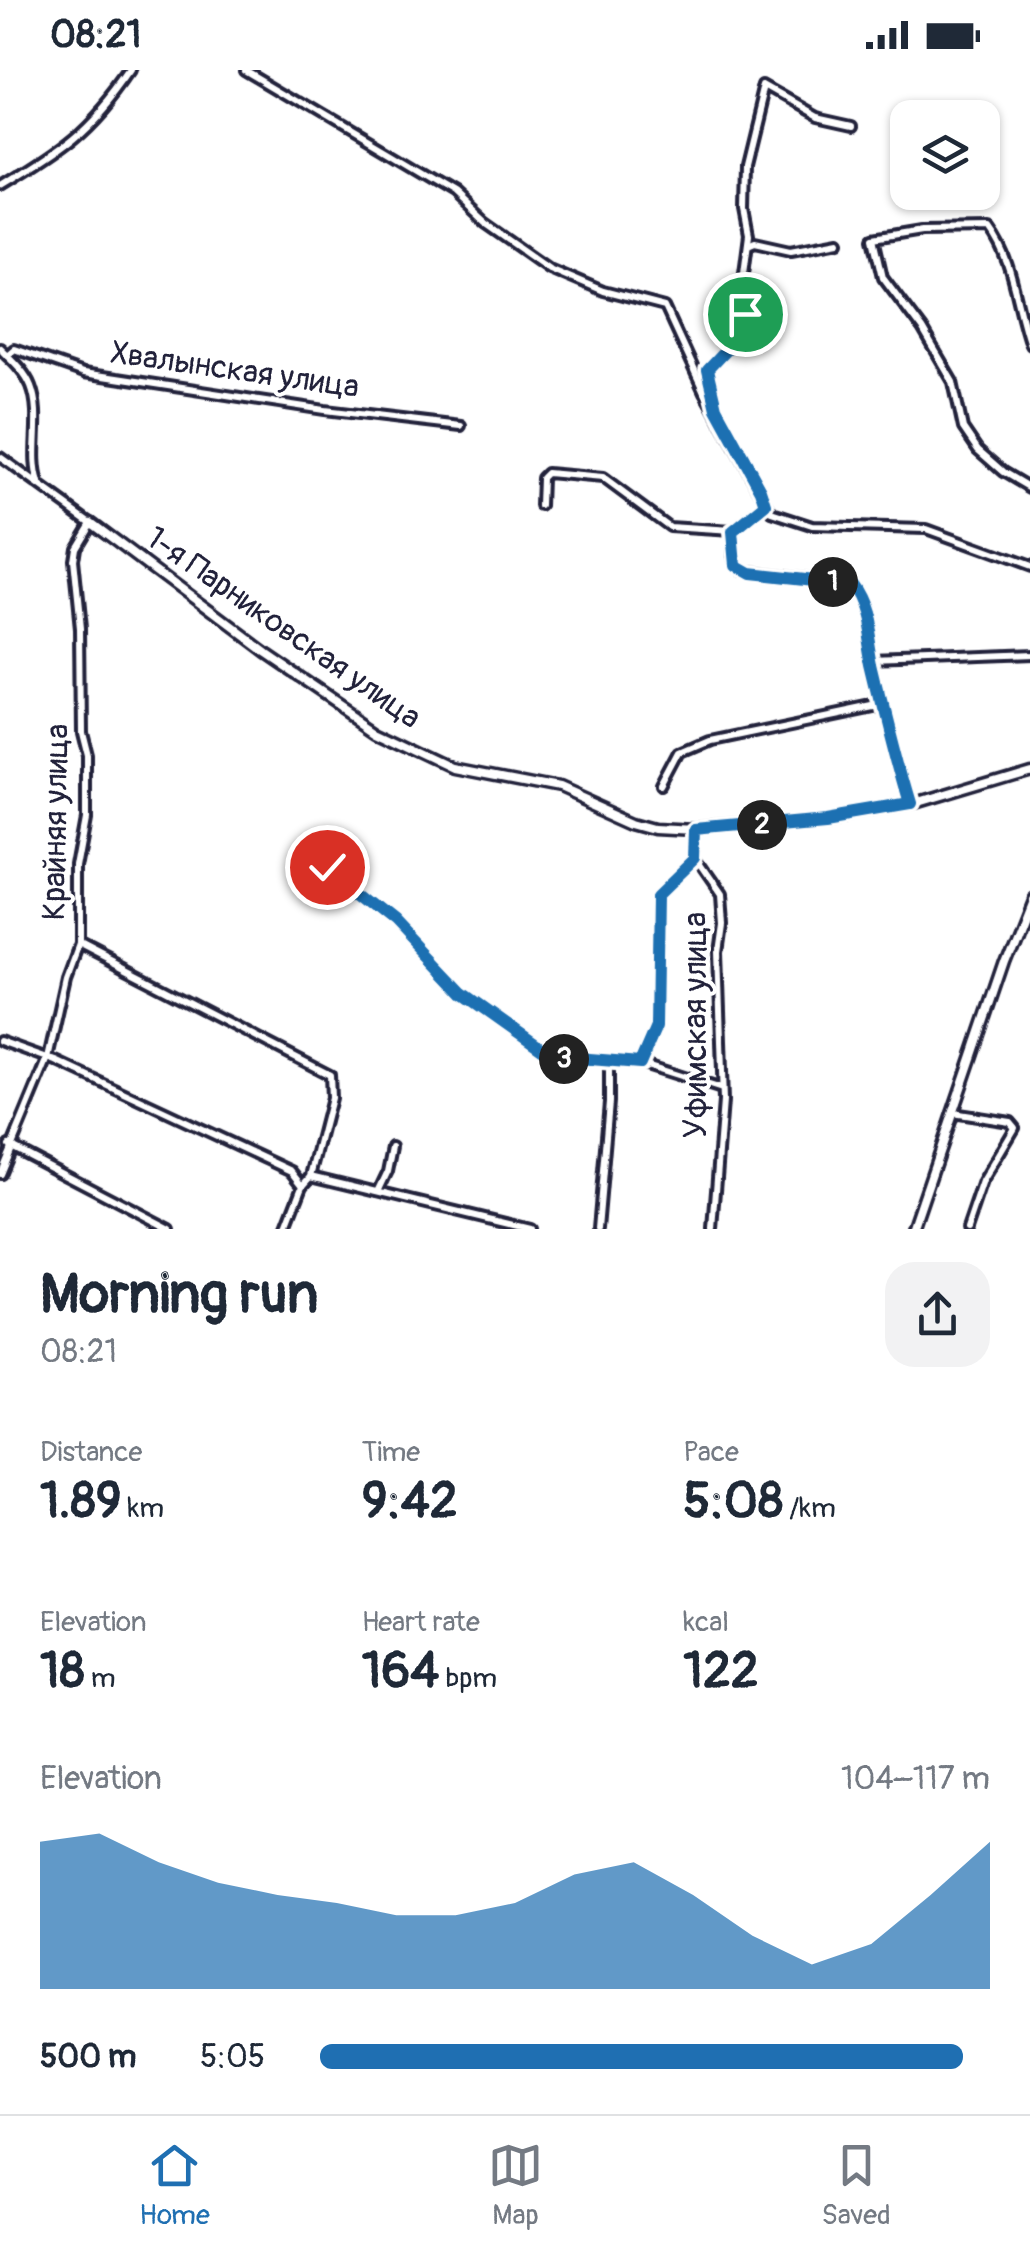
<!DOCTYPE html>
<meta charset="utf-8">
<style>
:root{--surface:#fff;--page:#f2f2f3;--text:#1f2937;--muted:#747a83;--line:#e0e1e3;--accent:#1f6fb2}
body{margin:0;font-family:Pangolin,sans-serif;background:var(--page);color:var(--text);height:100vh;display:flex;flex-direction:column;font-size:38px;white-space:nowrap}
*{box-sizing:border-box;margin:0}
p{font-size:32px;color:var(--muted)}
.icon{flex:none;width:55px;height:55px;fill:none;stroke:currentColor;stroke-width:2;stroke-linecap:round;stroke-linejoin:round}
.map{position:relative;height:1159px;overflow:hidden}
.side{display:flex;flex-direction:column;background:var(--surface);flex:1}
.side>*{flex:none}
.tools{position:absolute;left:890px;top:30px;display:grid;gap:20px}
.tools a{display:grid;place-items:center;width:110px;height:110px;border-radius:20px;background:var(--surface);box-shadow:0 2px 8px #0004;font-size:50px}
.pin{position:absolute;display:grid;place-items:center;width:85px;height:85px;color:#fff;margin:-42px;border:5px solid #fff;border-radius:50%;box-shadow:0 2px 10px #0007}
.km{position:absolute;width:50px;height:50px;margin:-25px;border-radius:50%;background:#222;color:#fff;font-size:28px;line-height:50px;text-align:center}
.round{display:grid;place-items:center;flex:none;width:105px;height:105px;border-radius:30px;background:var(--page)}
.summary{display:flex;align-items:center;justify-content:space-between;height:170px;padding:0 40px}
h1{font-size:55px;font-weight:700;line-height:75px}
.metrics{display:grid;grid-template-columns:repeat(3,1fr);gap:15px;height:170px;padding:10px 40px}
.metrics div{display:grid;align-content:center}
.metrics b{font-size:50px;font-weight:700}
.metrics small{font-size:28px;font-weight:400}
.metrics p{font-size:28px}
.chart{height:280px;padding:20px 40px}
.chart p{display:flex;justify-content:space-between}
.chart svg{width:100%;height:180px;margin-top:10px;fill:var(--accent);opacity:.7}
ul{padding:0 40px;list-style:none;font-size:32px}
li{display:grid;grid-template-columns:160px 120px 1fr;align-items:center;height:75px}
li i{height:25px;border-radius:12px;background:var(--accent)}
.status{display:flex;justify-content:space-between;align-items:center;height:70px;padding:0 50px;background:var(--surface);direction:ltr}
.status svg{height:28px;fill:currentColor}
.dock{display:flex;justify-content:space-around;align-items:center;height:140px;border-top:2px solid var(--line);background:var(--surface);font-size:28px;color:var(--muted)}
.dock a{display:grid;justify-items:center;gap:5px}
.dock .on{color:var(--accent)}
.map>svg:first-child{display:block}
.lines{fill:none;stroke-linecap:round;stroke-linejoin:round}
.minor-casing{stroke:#22223b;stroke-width:14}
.tertiary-casing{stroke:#22223b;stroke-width:15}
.minor{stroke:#fff;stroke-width:6}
.tertiary{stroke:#fff;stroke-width:8}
.route-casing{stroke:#fff;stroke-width:20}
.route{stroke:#1f6fb2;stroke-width:12}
.labels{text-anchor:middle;stroke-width:8;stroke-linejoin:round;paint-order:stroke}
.street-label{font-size:32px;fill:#22223b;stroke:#fff}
</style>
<div class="status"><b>08:21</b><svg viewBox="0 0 49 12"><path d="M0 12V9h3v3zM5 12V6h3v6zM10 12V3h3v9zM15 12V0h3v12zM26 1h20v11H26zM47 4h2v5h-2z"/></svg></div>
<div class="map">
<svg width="1030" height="1159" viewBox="0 0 1030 1159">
<rect width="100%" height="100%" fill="#fff"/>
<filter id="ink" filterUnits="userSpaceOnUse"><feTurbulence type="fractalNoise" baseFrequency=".01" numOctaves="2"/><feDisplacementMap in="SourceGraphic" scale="20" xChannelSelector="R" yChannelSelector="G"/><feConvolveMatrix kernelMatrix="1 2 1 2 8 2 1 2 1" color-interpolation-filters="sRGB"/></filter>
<g filter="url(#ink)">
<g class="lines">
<g class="minor-casing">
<g id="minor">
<path d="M246,0L453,123L485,153L549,198L603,221L665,237L704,322L772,443L812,456L926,459L1030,497"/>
<path d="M0,116C59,80 91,59 131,0"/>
<path d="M748,175L755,172L791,180L839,171"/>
<path d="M1030,274C1016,235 1015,193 990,159L922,160L874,168L883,207L922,259L953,312L963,358L978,380L1003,402L1030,418"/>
<path d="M0,278C11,289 25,301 31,316C43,347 29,382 39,413"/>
<path d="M7,285L14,279L83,303L325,340L461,356"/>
<path d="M714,332L707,300L738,267L743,256L742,218L749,165L744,139L745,97L764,19L815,48L851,56"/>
<path d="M0,387L90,452L75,477L73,490L80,559L81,661L87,685V745L78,794V875L66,907L48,988L0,1104"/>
<path d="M541,436L542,408L547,403L603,408L669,457L733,461"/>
<path d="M733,461L734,487L741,500L850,513C868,538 868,567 874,596C885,642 896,688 909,734"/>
<path d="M733,461L765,435"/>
<path d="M873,591L1030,585"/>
<path d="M664,716L682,682L710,670L883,634"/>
<path d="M696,759L695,788L720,824L722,853L718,881L723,1031L713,1159"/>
<path d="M327,797L396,852L463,923L552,986L640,993L722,1019"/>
<path d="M78,875L330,1005L331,1028L311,1106L303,1115L286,1159"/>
<path d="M0,971L56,991L292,1101L303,1115"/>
<path d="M640,993L656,956L658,824L695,788"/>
<path d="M952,1043L1010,1052L1015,1058L983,1112L967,1159"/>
<path d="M9,1075L170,1159"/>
<path d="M311,1106L530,1159"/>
<path d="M378,1122L388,1101L393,1076"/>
<path d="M598,1159L609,1032V992"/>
</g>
</g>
<g class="tertiary-casing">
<g id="tertiary">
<path d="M90,452L261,580L377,659L455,696L558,716L636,751L658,757L696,759L829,748L916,733L1030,699"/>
<path d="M913,1159L1004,891L1030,825"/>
</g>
</g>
<use href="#minor" class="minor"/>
<use href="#tertiary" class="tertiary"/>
</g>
</g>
<g class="lines" filter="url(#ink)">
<g class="route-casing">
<path id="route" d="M327,797L396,852L463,923L552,986L640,993L656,956L658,824L695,788L696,760L828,748L910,734C896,688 885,642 874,596C868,567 868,538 850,514L750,503L736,495L733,462L766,435L761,420L716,338L707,300L738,267L745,244"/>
</g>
<use href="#route" class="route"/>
</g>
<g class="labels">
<g class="street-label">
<text transform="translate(235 299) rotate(8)" y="11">Хвалынская улица</text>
<text transform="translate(284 557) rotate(35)" y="11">1-я Парниковская улица</text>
<text transform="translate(55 752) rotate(-89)" y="11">Крайняя улица</text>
<text transform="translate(695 955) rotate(-90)" y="11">Уфимская улица</text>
</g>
</g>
</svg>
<div class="tools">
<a><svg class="icon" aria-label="layers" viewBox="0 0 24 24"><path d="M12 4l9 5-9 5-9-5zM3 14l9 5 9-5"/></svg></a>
</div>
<div class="pin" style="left:745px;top:244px;background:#1e9e55"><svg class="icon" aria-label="arrive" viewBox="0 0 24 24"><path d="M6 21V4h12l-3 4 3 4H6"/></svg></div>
<div class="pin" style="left:327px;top:797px;background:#d93025"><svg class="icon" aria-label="check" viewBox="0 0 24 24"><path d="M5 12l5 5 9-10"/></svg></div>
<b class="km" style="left:833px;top:512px">1</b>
<b class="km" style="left:762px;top:755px">2</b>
<b class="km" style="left:564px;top:989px">3</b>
</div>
<section class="side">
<div class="summary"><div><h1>Morning run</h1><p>08:21</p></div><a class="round"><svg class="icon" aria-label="share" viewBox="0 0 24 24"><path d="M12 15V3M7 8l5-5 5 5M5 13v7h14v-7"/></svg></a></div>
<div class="metrics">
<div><p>Distance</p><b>1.89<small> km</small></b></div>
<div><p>Time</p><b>9:42</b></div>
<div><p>Pace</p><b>5:08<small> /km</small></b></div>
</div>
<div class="metrics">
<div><p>Elevation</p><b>18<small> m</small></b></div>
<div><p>Heart rate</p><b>164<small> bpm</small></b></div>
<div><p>kcal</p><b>122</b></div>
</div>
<div class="chart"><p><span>Elevation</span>104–117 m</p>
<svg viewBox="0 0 160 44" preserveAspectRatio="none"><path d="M0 44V8L10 6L20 13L30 18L40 21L50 23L60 26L70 26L80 23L90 16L100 13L110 21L120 31L130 38L140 33L150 21L160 8V44z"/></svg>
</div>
<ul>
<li><b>500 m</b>5:05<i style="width:96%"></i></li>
</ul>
</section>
<nav class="dock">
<a class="on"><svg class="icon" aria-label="home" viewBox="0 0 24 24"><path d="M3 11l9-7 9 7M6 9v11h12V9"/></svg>Home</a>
<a><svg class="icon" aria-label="map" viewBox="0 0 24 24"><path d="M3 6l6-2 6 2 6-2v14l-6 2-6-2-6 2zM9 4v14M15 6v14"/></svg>Map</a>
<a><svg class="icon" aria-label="saved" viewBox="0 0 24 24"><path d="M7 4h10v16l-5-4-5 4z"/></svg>Saved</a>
</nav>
